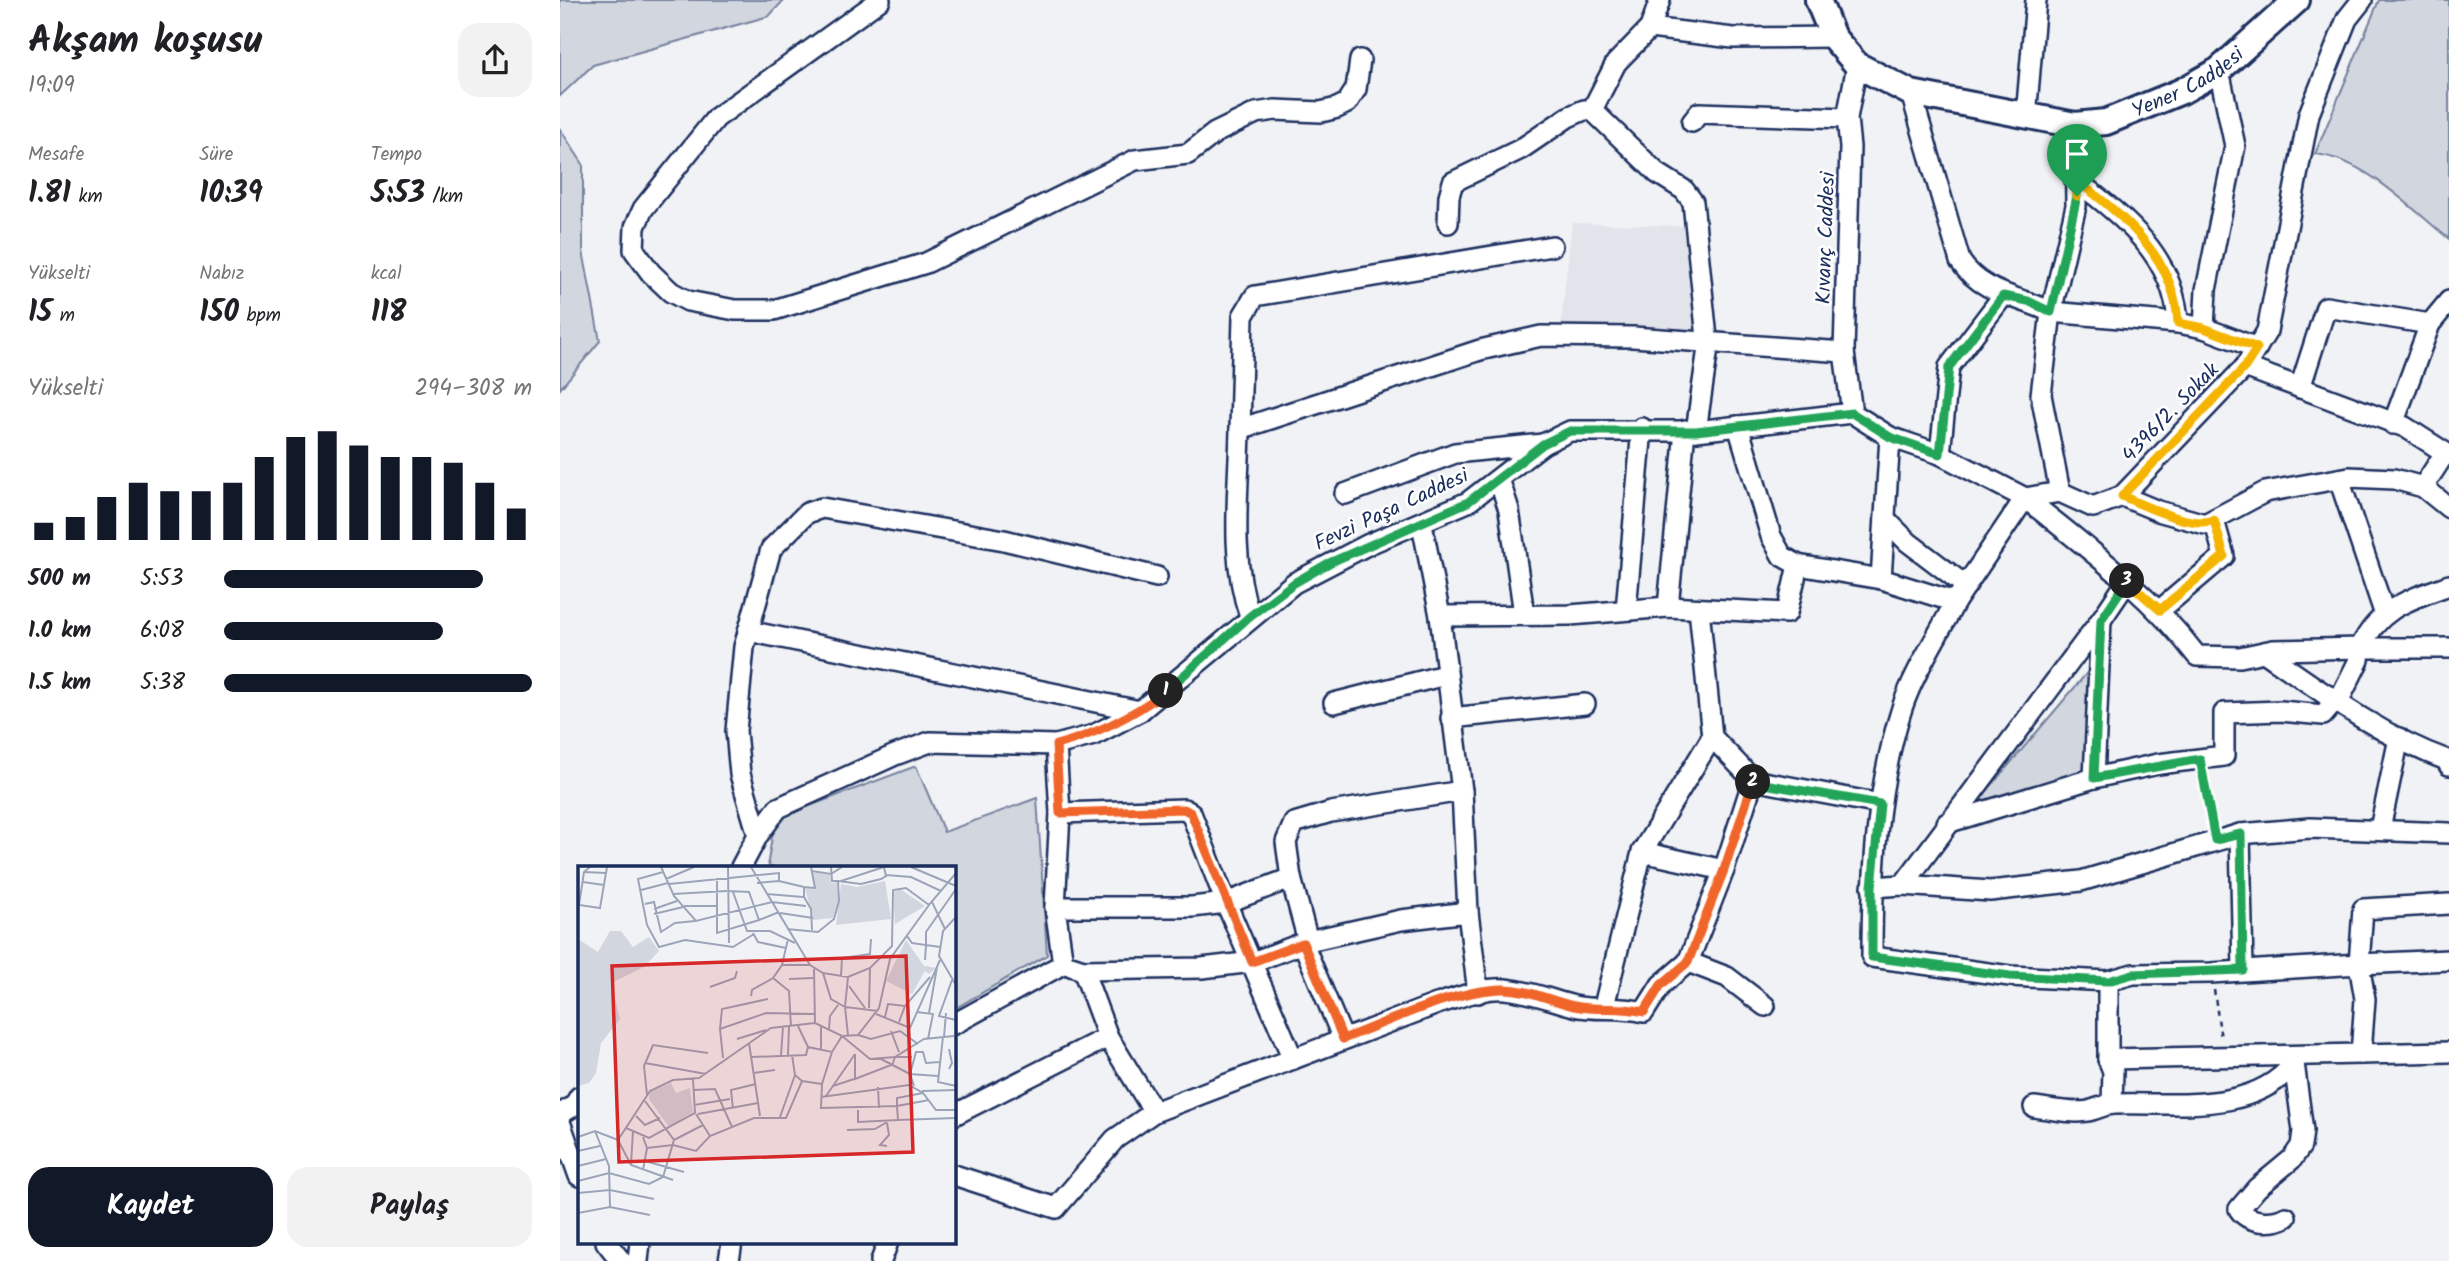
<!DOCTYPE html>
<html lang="tr">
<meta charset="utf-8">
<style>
:root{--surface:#fff;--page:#f2f2f2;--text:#202124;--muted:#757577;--accent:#111827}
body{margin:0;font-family:Kalam,sans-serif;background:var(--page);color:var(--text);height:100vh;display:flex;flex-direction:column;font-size:26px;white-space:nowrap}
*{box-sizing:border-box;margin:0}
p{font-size:23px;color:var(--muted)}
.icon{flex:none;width:38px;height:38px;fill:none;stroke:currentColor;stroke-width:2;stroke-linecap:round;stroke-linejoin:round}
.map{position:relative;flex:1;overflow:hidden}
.drawer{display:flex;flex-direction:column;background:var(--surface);width:560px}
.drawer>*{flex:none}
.pin{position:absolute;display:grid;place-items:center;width:60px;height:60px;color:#fff;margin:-72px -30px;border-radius:50% 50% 50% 0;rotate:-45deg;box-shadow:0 0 7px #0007}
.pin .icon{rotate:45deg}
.km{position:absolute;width:35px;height:35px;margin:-18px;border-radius:50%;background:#222;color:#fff;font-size:19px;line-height:35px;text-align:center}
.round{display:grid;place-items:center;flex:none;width:74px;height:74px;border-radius:21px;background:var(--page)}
.head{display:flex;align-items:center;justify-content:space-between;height:119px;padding:0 28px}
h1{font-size:38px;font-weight:800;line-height:52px}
.stats{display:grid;grid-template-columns:repeat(3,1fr);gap:10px;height:119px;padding:7px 28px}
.stats div{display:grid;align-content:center}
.stats b{font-size:30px;font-weight:800}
.stats small{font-size:19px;font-weight:400}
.stats p{font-size:19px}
.chart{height:196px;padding:14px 28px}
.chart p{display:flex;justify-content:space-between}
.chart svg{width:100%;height:126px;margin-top:7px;stroke:var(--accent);stroke-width:6}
.cta{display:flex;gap:14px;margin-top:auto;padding:14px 28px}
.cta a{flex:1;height:80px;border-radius:21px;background:var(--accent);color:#fff;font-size:28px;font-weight:800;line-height:80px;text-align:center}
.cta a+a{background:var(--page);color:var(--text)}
ul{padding:0 28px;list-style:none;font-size:23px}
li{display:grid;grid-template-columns:112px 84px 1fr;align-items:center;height:52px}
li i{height:18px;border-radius:9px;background:var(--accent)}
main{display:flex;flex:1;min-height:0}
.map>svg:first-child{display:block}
.built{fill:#e1e4ea}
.green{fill:#d2d6df;stroke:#76829e;stroke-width:2}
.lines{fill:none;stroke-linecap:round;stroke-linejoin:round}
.minor-casing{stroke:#1b2f5e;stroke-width:24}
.major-casing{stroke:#1b2f5e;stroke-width:30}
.path{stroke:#1b2f5e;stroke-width:2.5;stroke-dasharray:5 5;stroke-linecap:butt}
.minor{stroke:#fff;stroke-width:19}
.major{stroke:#fff;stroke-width:24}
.split-1-casing{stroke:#fff;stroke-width:14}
.split-2-casing{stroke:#fff;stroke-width:14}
.split-3-casing{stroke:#fff;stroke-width:14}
.split-4-casing{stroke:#fff;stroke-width:14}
.split-1{stroke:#22a559;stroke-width:9}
.split-2{stroke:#f0652b;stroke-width:9}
.split-3{stroke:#22a559;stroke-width:9}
.split-4{stroke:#f5b400;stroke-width:9}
.labels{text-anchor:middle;stroke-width:5;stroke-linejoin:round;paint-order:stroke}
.street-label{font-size:21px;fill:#1b2f5e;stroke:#fff}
.inset-road{fill:none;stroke:#9ba4b9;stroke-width:2}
.view{fill:#d62828;fill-opacity:0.15;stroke:#d62828;stroke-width:3.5}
.inset-edge{fill:none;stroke:#1b2f5e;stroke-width:3.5}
</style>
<main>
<section class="drawer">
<div class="head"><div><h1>Akşam koşusu</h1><p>19:09</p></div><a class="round"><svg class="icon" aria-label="share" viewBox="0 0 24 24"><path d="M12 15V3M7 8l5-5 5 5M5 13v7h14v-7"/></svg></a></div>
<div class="stats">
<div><p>Mesafe</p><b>1.81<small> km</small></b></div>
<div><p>Süre</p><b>10:39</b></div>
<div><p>Tempo</p><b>5:53<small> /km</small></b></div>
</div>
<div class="stats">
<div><p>Yükselti</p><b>15<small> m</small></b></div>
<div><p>Nabız</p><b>150<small> bpm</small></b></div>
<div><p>kcal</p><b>118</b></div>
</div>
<div class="chart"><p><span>Yükselti</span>294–308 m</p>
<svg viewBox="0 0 160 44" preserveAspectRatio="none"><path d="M5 44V38M15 44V36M25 44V29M35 44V24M45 44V27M55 44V27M65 44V24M75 44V15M85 44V8M95 44V6M105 44V11M115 44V15M125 44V15M135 44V17M145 44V24M155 44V33"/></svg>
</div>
<ul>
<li><b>500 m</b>5:53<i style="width:84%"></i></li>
<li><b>1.0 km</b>6:08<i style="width:71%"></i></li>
<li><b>1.5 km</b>5:38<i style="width:100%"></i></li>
</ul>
<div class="cta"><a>Kaydet</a><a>Paylaş</a></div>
</section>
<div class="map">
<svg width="1889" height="1261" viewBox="0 0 1889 1261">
<rect width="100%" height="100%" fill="#f1f2f5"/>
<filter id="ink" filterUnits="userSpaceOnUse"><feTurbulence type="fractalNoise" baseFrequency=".0143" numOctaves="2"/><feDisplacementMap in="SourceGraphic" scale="14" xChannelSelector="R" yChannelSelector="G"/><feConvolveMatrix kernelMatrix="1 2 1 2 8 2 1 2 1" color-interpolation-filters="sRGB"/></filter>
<g filter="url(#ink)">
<path class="built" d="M1012,223L1123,226L1134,333L1000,331Z"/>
<g class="green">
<path d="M0,0H224L209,16L33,65L0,96Z"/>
<path d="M1819,0H1889V239C1849,207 1807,160 1755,154Z"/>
<path d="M0,129L23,164V251L40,341L0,389Z"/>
<path d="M1532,667L1527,771L1414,806Z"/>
<path d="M356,766L384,832L477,798L487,955L394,1009V867H209L208,861L215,819Z"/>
</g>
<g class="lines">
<g class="minor-casing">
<g id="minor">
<path d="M320,0L156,118L83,209L75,227L74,250L91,273L111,292L128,301L175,310H214L366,263L575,160L628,154L655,133L696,113L715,110L761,112L777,108L787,103L796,89L800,60"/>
<path d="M1090,28L1173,38L1273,37"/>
<path d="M1351,93L1400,261C1422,294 1458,296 1491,312L1481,395L1500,492"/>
<path d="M1032,110L1097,173L1124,190L1133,202L1148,348L1136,431"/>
<path d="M1466,117L1476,0"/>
<path d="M1132,122L1139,113L1287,118"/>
<path d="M1515,125L1516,206L1491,312L1618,323L1644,328L1697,348"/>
<path d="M1515,180C1564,216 1615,258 1618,323"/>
<path d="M888,223L889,196L893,182L961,149L1008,117L1024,110H1032L1056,63L1090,28L1100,0"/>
<path d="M992,246L695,296L683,316L680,429L920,350L981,336L1073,337L1284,352"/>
<path d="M1644,328L1646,290L1675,146L1659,70"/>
<path d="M1685,367L1845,427L1889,455"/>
<path d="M1740,388L1766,307L1870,324"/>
<path d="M1292,413L1330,437L1380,454L1465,498L1500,492L1533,507L1562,496L1685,367L1707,331L1749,114L1787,19L1802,0"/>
<path d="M1292,413L1284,352L1290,147L1287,118L1297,65"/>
<path d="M1833,424L1870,324L1889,301"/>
<path d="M1178,426L1211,536L1222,556L1238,565L1321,579L1395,602L1465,498C1526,547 1589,593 1637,656L1680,657L1713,650L1800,648C1820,607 1848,600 1889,585"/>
<path d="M680,429C679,491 669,557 690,616"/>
<path d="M1380,454L1389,367L1443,296"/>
<path d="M939,479L949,510L964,614"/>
<path d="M1779,479L1824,612"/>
<path d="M1863,487L1885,453"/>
<path d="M785,494L895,453L983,444"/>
<path d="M1562,496L1598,511L1645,524L1705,492L1789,477L1834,479L1863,487L1889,508"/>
<path d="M1325,519L1348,542L1406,586"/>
<path d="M862,524L880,616L902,791L908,912L918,993"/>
<path d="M1321,579L1330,437"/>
<path d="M1395,602C1378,636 1354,672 1342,708C1316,789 1312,873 1312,957L1450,976L1548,981L1573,974L1651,973L1799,964L1805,999L1801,1054L1889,1052"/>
<path d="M1108,607L1125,430"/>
<path d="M1139,609L1152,737L1193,780L1320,804"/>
<path d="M1066,610L1082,428"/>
<path d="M1600,610L1664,556L1654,520"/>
<path d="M880,616L1010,615L1108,607L1227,613L1238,565"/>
<path d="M1541,620L1534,778L1598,764L1664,756V713L1721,711L1763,715L1770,707V696"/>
<path d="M188,631L580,711"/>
<path d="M1704,652C1762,692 1820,736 1887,760L1889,765"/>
<path d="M1778,702L1799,660L1800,648H1889"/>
<path d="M774,703L885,675"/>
<path d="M891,718L1025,704"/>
<path d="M500,813L624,809L631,813L666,903L733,1059"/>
<path d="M1387,823L1534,778"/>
<path d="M1820,829L1839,738"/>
<path d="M1680,834L1683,970"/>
<path d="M198,835L180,774L176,731L184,647L211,549L247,513L262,508L444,540L597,577"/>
<path d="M1082,852L1164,870"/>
<path d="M181,867L198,835L218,808L335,755L370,742L496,745L534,735L580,711L734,583L809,544L908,502L983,444L1010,431H1136L1292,413"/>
<path d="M1343,885L1541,620L1568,580"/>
<path d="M1312,887L1343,885L1430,891L1521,881L1680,834L1750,828L1889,833"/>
<path d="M1889,904L1803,909L1799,964L1889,960"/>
<path d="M495,907H632L666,903L731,878"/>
<path d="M748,941L731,878L726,842L734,823L771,812L902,791"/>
<path d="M743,943L783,1039"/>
<path d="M1128,962L1167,977L1205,1006"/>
<path d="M511,966L523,970L548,1037L594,1112"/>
<path d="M523,970L642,968L693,962L748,941L841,920L908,912"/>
<path d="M1548,981V1059L1801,1054"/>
<path d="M1044,1006L1082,852L1152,737"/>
<path d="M394,1024L503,964L495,907L500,813L496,745"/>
<path d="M1548,1059L1553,1071L1552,1104"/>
<path d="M1474,1107C1491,1109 1512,1114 1528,1111C1537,1109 1546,1104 1555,1104C1613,1102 1694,1115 1734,1063L1729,1056"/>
<path d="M0,1114L14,1106L19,1097"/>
<path d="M394,1115L548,1037"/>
<path d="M0,1122L19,1176"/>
<path d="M394,1175L496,1208L555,1139L594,1112L877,1004C898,998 923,987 945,989C969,991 991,1000 1014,1006C1036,1011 1060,1006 1084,1012L1101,985L1128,962L1164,870L1193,780"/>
<path d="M1726,1217C1712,1224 1689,1224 1679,1209L1697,1188L1732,1159L1741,1146L1743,1131L1734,1063"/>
<path d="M46,1242L61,1261"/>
<path d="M78,1261L80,1242"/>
<path d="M169,1261L172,1242"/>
<path d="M321,1261L328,1242"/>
</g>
</g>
<g class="major-casing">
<g id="major">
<path id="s1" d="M1258,0L1273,37L1297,65L1351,93L1515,125L1546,122L1622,91L1659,70L1737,0"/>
</g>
</g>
<g class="path">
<path d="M1643,775L1651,823"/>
<path d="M1654,990L1661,1039"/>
</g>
<use href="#minor" class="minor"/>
<use href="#major" class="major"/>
</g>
</g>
<g class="lines" filter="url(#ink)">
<g class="split-1-casing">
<path id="split-1" d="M606,691L690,616L734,583L769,563L908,502L983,444L1010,431H1136L1292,413L1330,437L1380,454L1389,367L1443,296L1468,301L1491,312L1517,196"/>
</g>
<g class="split-2-casing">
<path id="split-2" d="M606,691C571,717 537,734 496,745L500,813L624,809L631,813L692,962L743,943L783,1039C830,1021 891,991 941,989C967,988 990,1001 1014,1006C1037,1011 1061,1006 1084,1012L1101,985L1128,962L1164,870L1193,782"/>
</g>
<g class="split-3-casing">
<path id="split-3" d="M1193,782L1320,804L1312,887V957L1450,976L1548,981L1573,974L1683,970L1681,834L1655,840L1640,759L1534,778L1541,620L1567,581"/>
</g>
<g class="split-4-casing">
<path id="split-4" d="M1517,196L1516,180C1565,217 1615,258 1618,323L1644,328L1697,348L1685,367L1562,496C1584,505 1631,529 1654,520L1664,556L1600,610L1567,581"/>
</g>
<use href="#split-1" class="split-1"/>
<use href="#split-2" class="split-2"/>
<use href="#split-3" class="split-3"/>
<use href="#split-4" class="split-4"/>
</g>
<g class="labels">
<g class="street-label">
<text dy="7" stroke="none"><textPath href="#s1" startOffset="427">Yener Caddesi</textPath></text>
<text transform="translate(1265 238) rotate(-88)" y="7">Kıvanç Caddesi</text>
<text transform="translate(1610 412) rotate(-46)" y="7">4396/2. Sokak</text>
<text transform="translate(831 509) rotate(-25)" y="7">Fevzi Paşa Caddesi</text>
</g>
</g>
<g transform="translate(18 866)">
<rect width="378" height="378" fill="#f1f2f5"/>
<path d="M234,6L252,9L253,17L259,16L261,35L255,52L235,54L227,22H237ZM307,15L313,53L258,59L263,18L279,21ZM322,23L347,40L317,58L315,26ZM32,65H43L55,81L71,71L81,85L66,101L33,117L42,153L23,177L18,207L11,217L0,220V73L20,86ZM328,74L346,100L358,102L351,108L347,105L334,128L308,115ZM93,217L98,227L112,222L115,246L91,261L71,233L72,226Z" fill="#d2d6df"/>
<path class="inset-road" d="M12,1L6,6L1,39L22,42L29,1M83,1L96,30L118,55L194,36L228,40M150,1L151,77M173,1L232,99L245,107L270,111L292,102L314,80L315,24L328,22L351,39L378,7M233,1L237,22L226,21V31L233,43L234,64M333,1L378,20M234,5L253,8L264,1M6,6L28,7M85,6L60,13L69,59L81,81L107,74L155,81L176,68M308,9L333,11L363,25M139,12V67L181,54L171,26L151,25M88,13L116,1M260,15L283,18L303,13L308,10L306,1M263,15L306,1M5,16L26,19M179,17L201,15L226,21M91,18L201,7V15M63,24L90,17M155,26L169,65H192L217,77M95,28L149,25M189,28L225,31M354,36L367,63M67,38L76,36L83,66L97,57L117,55M106,40H139M76,43L99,35M202,47L235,52M76,48L105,41M378,51L365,65L361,90L378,119M181,54L201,46M209,63L240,66L256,53L261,35L260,15H254L253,1M175,67L180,76L208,82M329,70L334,77L348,79L347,94M362,81L348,79V66L378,23M204,99H232M236,103L237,157M245,107L253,133L267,141L270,169M263,110L264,92L292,88L293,73M270,111L267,141L300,145M195,112L211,125L213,161M211,113L235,112M374,114L361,150L378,154M271,120L287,142M132,121L157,112L159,105M173,130L174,124L195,112L204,99L210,73M190,133L144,143L142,163L188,147L236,148M291,142L292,102M339,146L355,148L350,173M351,147L359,101M298,148L332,162L362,94M307,151L310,138L327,140M321,156L327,140L352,111M237,157L264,170L280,169L301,142L312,93L351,39M378,159V187M220,160L230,181L254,186L264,170L292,193L317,191L346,173L376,170M142,163L145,192M251,163L252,150L260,139M313,165L321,186M280,169L293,173L322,165L340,178M365,171L360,216L378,220M366,171L368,147M159,173L188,164M171,177L182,250M243,183V161M254,186L244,218L243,242L319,240L320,254L378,252M277,188V213L313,199M203,189L205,161M210,189L211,161M214,189L217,209L224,215L244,218M174,191L228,189L230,181M303,193L332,208L336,220M67,197L128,208M314,200L317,191H334M371,203L374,197L371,183M176,207L197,204M360,210L332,208L338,186H345L348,197L362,196M255,220L276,213M300,221L301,242M116,224L137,223L154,261M344,225L378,224M345,227L319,232V240L351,234M69,229L66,200L75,179L130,187M248,230L277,188M243,231L331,219L345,227L358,244H378M116,239L152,233M155,243L153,224L178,218M280,244V256L320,254M118,248L132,270M120,248L180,237M58,250L67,259L82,252M202,251L217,209M48,262L71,272L117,247L115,213M269,264L297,263L309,256M17,265L31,300L32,341M0,271L17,265L40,274L72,225L95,214L121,212L193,162L237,157M40,274L53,299L95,314M96,274L125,259M309,280L302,279L311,269L309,257M69,282L95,279L118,285L132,270L176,252H208L224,215M0,285L22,280M67,295L106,306M53,298L55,265M0,300L28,293M65,304L69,282L65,271M0,315L31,307L71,318L85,311L96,274L67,235M0,327L32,324L76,333M0,347L32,341L72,349"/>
<path class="view" d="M328,90L335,286L41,296L34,100Z"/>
<rect width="378" height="378" class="inset-edge"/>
</g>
</svg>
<div class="pin" style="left:1517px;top:196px;background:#1e9e55"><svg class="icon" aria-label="arrive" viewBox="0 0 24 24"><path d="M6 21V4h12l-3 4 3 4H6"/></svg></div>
<b class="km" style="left:606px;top:691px">1</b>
<b class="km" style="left:1193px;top:782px">2</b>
<b class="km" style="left:1567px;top:581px">3</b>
</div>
</main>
